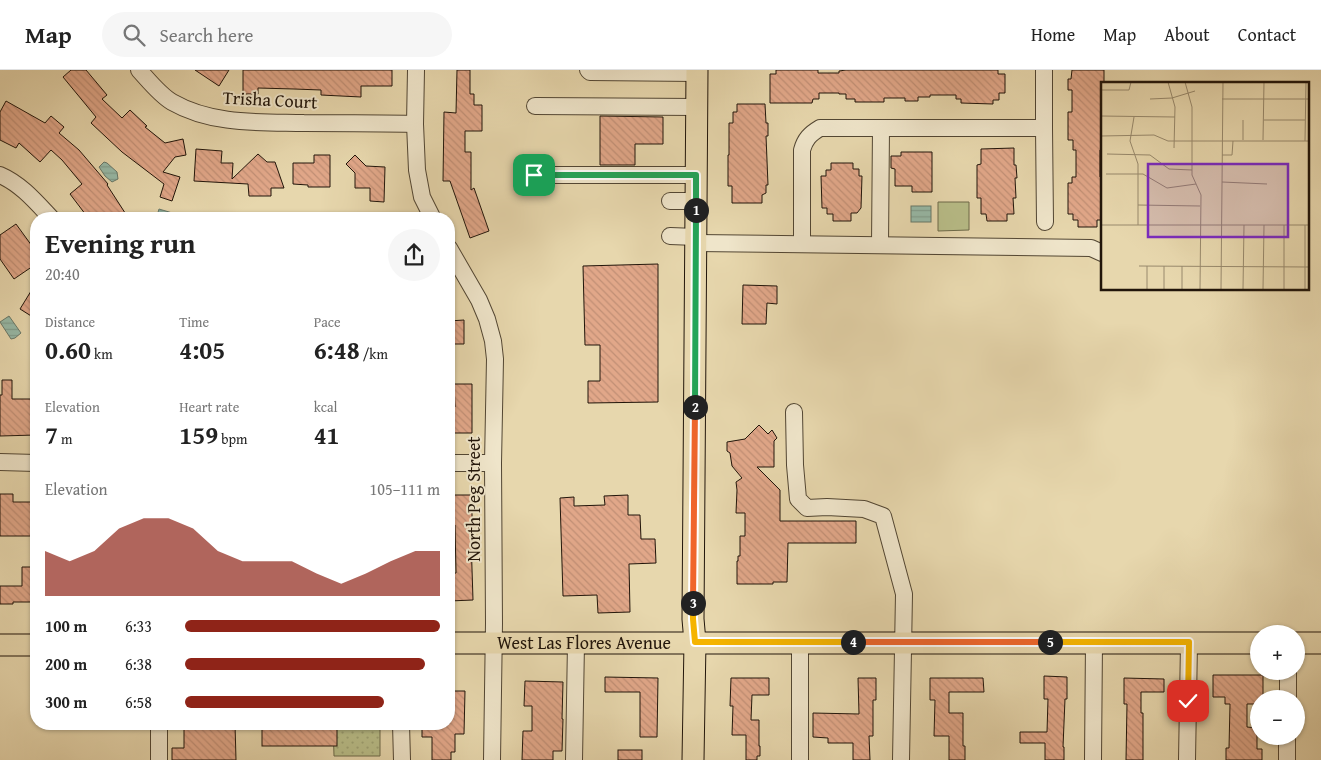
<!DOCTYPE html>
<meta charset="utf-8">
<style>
:root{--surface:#fff;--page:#f6f6f6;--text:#222;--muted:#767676;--line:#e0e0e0;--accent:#8f2418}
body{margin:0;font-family:"Gentium Book Plus",serif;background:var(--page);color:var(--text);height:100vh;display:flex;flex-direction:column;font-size:19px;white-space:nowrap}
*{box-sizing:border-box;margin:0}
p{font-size:16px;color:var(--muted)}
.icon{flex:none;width:28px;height:28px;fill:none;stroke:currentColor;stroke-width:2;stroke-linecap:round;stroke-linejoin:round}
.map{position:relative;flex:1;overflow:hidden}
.sheet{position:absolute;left:30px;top:142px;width:425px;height:518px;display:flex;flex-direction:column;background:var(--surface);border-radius:20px;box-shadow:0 1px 4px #0004}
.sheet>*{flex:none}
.tools{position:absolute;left:1250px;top:555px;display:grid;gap:10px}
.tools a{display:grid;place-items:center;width:55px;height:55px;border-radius:50%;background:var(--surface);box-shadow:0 1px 4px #0004;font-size:25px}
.pin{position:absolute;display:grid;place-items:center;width:42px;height:42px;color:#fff;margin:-21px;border-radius:10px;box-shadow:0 2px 8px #0006}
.km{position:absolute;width:25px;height:25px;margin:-12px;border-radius:50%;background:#222;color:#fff;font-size:14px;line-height:25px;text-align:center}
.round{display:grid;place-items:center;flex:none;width:52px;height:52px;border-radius:26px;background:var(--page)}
.overview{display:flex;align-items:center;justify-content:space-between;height:85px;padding:0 15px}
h1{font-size:28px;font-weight:600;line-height:38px}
.stats{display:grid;grid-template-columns:repeat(3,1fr);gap:8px;height:85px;padding:5px 15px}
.stats div{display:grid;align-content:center}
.stats b{font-size:25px;font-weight:600}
.stats small{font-size:14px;font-weight:400}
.stats p{font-size:14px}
.chart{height:140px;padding:10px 15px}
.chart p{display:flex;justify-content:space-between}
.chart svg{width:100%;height:90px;margin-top:5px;fill:var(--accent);opacity:.7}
ul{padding:0 15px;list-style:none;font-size:16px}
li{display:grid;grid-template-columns:80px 60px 1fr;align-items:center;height:38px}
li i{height:12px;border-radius:6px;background:var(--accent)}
header{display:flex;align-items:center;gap:30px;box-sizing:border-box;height:70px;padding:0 25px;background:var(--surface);border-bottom:1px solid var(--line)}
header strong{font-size:24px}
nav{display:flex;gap:28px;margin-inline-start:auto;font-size:18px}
.search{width:350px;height:45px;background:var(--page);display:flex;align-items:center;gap:12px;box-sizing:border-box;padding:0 18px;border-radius:28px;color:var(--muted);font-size:19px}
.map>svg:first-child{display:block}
.grass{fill:url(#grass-dots);stroke:#6c6949}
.garden{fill:#b8bd88;stroke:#6c6949}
.water{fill:url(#water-rules);stroke:#687869}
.building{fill:url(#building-back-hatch);stroke:#21150a}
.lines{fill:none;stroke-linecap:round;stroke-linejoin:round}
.minor-casing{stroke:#524633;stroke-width:18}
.major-casing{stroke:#21150a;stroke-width:23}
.minor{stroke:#efe5ca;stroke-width:16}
.major{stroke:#e7d7ad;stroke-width:21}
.split-1-casing{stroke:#fff;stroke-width:10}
.split-2-casing{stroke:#fff;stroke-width:10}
.split-3-casing{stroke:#fff;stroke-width:10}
.split-4-casing{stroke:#fff;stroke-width:10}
.split-5-casing{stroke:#fff;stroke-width:10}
.split-6-casing{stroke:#fff;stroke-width:10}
.split-1{stroke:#22a559;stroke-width:6}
.split-2{stroke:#22a559;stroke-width:6}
.split-3{stroke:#f0652b;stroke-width:6}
.split-4{stroke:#f5b400;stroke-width:6}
.split-5{stroke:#f0652b;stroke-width:6}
.split-6{stroke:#f5b400;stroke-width:6}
.labels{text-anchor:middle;stroke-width:4;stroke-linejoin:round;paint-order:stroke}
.street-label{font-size:18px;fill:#21150a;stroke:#efe5ca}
.inset-road{fill:none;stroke:#98896c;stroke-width:1}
.view{fill:#7b2cbf;fill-opacity:0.15;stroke:#7b2cbf;stroke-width:2.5}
.inset-edge{fill:none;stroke:#21150a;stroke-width:2.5}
</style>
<header>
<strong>Map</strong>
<div class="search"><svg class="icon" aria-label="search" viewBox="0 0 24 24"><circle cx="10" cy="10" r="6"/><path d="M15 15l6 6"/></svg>Search here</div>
<nav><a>Home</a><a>Map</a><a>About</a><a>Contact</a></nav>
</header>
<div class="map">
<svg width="1321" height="690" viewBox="0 0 1321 690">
<defs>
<pattern id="grass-dots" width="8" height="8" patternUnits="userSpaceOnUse" patternTransform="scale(1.25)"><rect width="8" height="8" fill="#b8bd88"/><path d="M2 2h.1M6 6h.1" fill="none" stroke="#9ea274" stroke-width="1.8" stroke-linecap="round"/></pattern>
<pattern id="water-rules" width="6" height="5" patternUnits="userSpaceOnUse" patternTransform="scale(1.25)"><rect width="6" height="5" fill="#97baa8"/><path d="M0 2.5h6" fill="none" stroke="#829f8f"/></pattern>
<pattern id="building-back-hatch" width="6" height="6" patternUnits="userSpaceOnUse" patternTransform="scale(1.25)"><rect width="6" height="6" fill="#e1a789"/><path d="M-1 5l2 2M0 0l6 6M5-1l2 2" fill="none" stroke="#c18f75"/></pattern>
</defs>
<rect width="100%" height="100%" fill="#e7d7ad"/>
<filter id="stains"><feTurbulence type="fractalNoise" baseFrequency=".004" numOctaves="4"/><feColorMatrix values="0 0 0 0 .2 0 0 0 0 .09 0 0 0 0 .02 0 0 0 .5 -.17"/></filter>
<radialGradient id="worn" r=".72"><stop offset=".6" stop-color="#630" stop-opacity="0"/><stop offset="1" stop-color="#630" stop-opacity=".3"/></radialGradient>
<path class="grass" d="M333,654H380V686H334Z"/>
<path class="garden" d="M938,132H969V160L938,161Z"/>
<g class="water">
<path d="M104,92L107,93L117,102L118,109L112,112L105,106L99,97Z"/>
<rect x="911" y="136" width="20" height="16"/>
<path d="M159,139L179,145L178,149H156Z"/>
<path d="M9,246L21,263L15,268L11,269L0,252Z"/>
</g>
<g class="building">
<path d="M71,0H86L107,25L102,29L122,48L130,40L147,56L145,57L165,73L183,69L186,85L175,87L163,102L180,107L172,131L160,127L164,114L122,82L91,53L96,47L63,7Z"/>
<path d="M195,0H229L219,16Z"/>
<path d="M243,0H392V16H361V27L321,25V20L294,19L258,18V24H243Z"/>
<path d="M457,0H470V24H474V35H482V61H465V82H471V120L474,118L489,161L470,168L450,111H443L444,42L456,43Z"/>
<path d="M776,0H818V3H839V1L846,0H998V4H1005V23H999V30H993V34L961,33V29H956V25H930V27H918V31H905V28H884V32H855V29H846V24H839V23H819V29H813L812,33H770V4H776Z"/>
<path d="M1072,0H1104V14H1102V80H1100V107H1102V150H1097V157H1078V150H1073V144H1068V113H1072V107H1076V80H1073V70H1068V42H1072V20H1068V9H1071Z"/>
<path d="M6,31L45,53L51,46L64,57L59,63L79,80L108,114L107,115L129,149H89L70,124L82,114L62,90L51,80L40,92L19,73L16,78L0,70V42Z"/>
<path d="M737,34H765L766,53H768V66H766L768,115H766V123L762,125V133H732V116H728V85H729V53H733V42H737Z"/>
<path d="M600,46L663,47V74H635V95H600Z"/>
<path d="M1014,78V95H1016L1017,108H1015L1016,128H1013L1014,144H1007V151H987L986,144H981V128H977V95L981,94V79Z"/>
<path d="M196,79L222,81L221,93H233L232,109L258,84L267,92H275L284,118H271V126H249L248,114L194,111Z"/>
<path d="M901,82H932V122H912V116H895V99L891,98V86H901Z"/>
<path d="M314,85H330V117H308V115L293,114V93H314Z"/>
<path d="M355,85L366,96L385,97L384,132L370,131V118H355V103L346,94Z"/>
<path d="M831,93H853V99H859V106H862L861,138L857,143H851V151H833V144H827V138H822L821,106H826V100H831Z"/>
<path d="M16,154L32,176L36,173V194L14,209L0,189V165Z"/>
<path d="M658,194V332L588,333V311H600V275H585L583,196Z"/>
<path d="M36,213V249L20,239Z"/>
<path d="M743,215L777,216V234L767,233L766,254H742Z"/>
<path d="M464,250V274H449V251Z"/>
<path d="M2,310H12V329H36V365L0,366V325H2Z"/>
<path d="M454,314H472V363H449V337H455Z"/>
<path d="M759,355L768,364L772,360L777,368L774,371V397H757L780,420V451H856V473H788L787,512H773V514H737V491H738V486H740V466H745V443H736L737,420L736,412L742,408L732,396L730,383L727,381V372L745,369Z"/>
<path d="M0,424H13V432H36V466H0Z"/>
<path d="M449,425H472V468H471L473,530L449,531V504L456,503L455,455H449Z"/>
<path d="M628,425V445H640L641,469H655L656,493L629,494L630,542L598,543L597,525L563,526L560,428L574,427V436L605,435L604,426Z"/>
<path d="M22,497H36V532H13V534H0V516H22Z"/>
<path d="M1213,605H1263V629H1259V634H1247V657L1257,658V679H1262V690H1226V678H1229L1230,634H1225V627H1213Z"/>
<path d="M1044,606L1067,607V629H1065L1063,677H1064V690H1045V673H1020V662H1047L1048,629H1044Z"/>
<path d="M605,607L658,608L657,667H640V622H605Z"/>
<path d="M731,608H769V625H752L751,650H759V676H760V686H757V690H746V665H732L733,636H730Z"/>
<path d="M858,608H876V630H873V666H869L870,690H853V673H828V668L813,667V643L859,644Z"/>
<path d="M930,608H983L984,622H949V643H963V676H965V690H949V666H934L935,630H930Z"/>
<path d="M1124,608L1164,609V622H1141V643H1143V690H1126L1127,634H1124Z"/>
<path d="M525,611L563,612L562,649H563L562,681H553V690H522L523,661H532V636H524Z"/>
<path d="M449,621H465L464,664H455V682H451V690H432V667H422V654H449Z"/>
<path d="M184,654H235L236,690H172V678H184Z"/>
<rect x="262" y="654" width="75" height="22"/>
<rect x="618" y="680" width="24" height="10"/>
</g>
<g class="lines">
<g class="minor-casing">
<g id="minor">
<path d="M139,0C149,11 160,25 172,32C212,55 259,52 304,53C341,53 378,53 415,54"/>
<path d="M416,0L415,54L417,100L422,127L433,149"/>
<path d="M588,0L590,2L697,3"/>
<path d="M535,36L697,37"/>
<path d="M1044,58V0"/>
<path d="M0,105C21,114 36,132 52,149"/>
<path d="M534,105H696"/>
<path d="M670,131H696"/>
<path d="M670,166L696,167"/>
<path d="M696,173L1091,178L1102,183"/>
<path d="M802,174V80C805,69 810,64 820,58H881"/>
<path d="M880,174L881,58H1044L1045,152"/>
<path d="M449,178L479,230L487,249L493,271L495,289L493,393L494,553L492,690"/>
<path d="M794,342L795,395L798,429L807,438L827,437L864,439L883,446L904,524L901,690"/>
<path d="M0,392L36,393"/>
<path d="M449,393H493"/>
<path d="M1288,629V601"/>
<path d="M159,654V690"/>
<path d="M401,654L402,690"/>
<path d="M574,690L576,573"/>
<path d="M800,690V572"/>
<path d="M1093,690L1094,572"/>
<path d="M1187,690L1189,573"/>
<path d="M1287,690V666"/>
</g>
</g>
<g class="major-casing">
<g id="major">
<path id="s1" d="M449,573H1259"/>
<path d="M1296,573H1321"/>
<path d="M0,575H36"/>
<path d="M693,690L695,572L693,549L697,0"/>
</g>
</g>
<use href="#minor" class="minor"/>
<use href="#major" class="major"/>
</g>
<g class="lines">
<g class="split-1-casing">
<path id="split-1" d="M534,105H696V140"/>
</g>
<g class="split-2-casing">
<path id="split-2" d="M695,337L696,140"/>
</g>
<g class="split-3-casing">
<path id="split-3" d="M693,533L695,337"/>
</g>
<g class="split-4-casing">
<path id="split-4" d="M693,533V549L695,572H853"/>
</g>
<g class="split-5-casing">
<path id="split-5" d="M853,572H1050"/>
</g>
<g class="split-6-casing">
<path id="split-6" d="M1050,572H1189L1188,631"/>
</g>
<use href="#split-1" class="split-1"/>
<use href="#split-2" class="split-2"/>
<use href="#split-3" class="split-3"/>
<use href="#split-4" class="split-4"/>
<use href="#split-5" class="split-5"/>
<use href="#split-6" class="split-6"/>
</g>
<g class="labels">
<g class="street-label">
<text transform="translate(270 30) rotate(3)" y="6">Trisha Court</text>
<text transform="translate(474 429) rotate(-90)" y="6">North Peg Street</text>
<text dy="6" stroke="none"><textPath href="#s1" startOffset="135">West Las Flores Avenue</textPath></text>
</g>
</g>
<g transform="translate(1101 12)">
<rect width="208" height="208" fill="#e7d7ad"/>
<path class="inset-road" d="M67,0L74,25L73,66M84,0L91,25V93L100,113L99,207M0,8H28L30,0M49,17L71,16L94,9M121,17H208M0,34L74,35M33,35L29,59L37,82V143M163,38H204M0,54L53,53L67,59H208M142,58V38M162,58L163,0M204,59L205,0M6,72L49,73L68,87L91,88M121,73H131L132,59M5,92H42L66,106L95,102M121,100L166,102M37,123L99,124M0,143H208M38,184L208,185M46,184V207M63,184V207M81,207V184M120,207L122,0M142,207L143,143M162,207L163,143M183,207V143M204,207V143"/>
<path class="view" d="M47,82H187V155H47Z"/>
<rect width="208" height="208" class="inset-edge"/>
</g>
<rect width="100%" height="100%" filter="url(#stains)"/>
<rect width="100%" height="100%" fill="url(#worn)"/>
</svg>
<div class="tools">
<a>+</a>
<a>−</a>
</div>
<div class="pin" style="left:534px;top:105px;background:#1e9e55"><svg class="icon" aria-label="arrive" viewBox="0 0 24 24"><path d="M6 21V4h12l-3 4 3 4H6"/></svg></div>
<div class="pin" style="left:1188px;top:631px;background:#d93025"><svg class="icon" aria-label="check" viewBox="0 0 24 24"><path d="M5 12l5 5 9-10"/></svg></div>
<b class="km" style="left:696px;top:140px">1</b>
<b class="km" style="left:695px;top:337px">2</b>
<b class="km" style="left:693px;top:533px">3</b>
<b class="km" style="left:853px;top:572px">4</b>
<b class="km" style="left:1050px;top:572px">5</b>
<section class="sheet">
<div class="overview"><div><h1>Evening run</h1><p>20:40</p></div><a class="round"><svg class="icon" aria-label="share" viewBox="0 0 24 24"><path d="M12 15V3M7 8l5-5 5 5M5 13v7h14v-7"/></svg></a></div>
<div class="stats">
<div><p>Distance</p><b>0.60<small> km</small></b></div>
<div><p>Time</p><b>4:05</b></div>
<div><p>Pace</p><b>6:48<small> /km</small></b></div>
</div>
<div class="stats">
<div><p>Elevation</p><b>7<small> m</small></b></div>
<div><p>Heart rate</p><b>159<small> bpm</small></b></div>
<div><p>kcal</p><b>41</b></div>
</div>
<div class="chart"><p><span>Elevation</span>105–111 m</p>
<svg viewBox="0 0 160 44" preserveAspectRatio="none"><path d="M0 44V22L10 27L20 22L30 11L40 6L50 6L60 11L70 22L80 27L90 27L100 27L110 33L120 38L130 33L140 27L150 22L160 22V44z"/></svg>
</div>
<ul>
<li><b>100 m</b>6:33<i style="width:100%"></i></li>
<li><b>200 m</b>6:38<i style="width:94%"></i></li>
<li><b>300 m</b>6:58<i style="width:78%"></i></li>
</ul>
</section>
</div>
